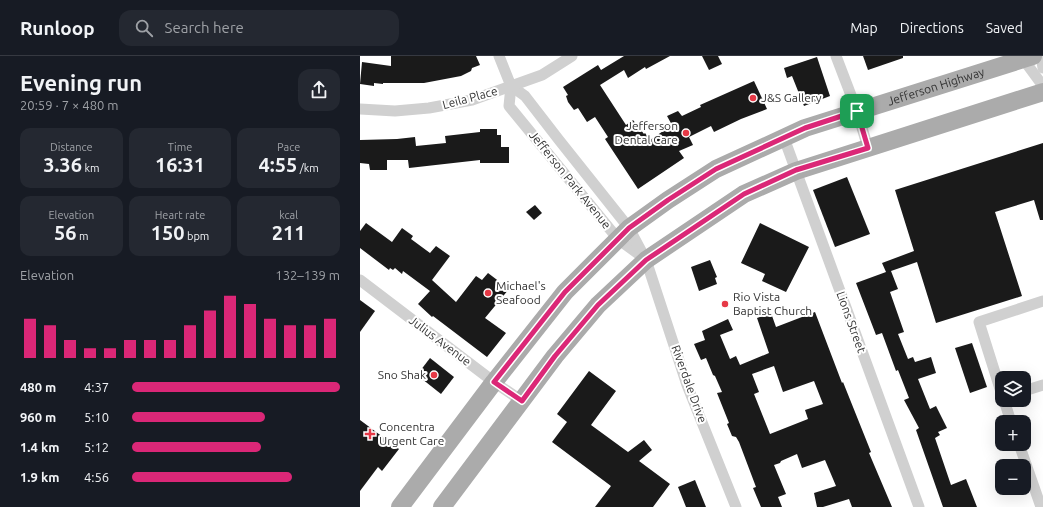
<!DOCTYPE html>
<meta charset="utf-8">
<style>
:root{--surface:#171b24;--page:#242831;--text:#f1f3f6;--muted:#9ea1a6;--line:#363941;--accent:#db2777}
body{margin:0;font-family:Ubuntu,sans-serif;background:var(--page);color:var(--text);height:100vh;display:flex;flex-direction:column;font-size:15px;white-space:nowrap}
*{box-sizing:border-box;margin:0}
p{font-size:13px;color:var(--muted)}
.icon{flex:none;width:22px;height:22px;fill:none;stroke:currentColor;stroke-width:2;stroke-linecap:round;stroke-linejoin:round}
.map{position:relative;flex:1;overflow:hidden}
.details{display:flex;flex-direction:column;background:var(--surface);width:360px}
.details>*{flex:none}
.tools{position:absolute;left:635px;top:315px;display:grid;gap:8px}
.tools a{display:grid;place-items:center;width:36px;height:36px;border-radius:8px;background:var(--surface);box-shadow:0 4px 16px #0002;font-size:20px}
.pin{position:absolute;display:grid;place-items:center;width:34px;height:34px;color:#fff;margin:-17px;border-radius:8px;box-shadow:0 2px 6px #0006}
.round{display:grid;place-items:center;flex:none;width:42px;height:42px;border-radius:12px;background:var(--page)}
.overview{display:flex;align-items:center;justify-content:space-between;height:68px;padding:0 20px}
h1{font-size:22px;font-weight:600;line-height:30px}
.figures{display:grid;grid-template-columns:repeat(3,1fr);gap:6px;height:68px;padding:4px 20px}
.figures div{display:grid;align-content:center;border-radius:10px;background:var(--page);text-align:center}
.figures b{font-size:20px;font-weight:600}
.figures small{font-size:11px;font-weight:400}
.figures p{font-size:11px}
.chart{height:112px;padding:8px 20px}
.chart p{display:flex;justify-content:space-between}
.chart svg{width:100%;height:72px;margin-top:4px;stroke:var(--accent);stroke-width:6}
ul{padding:0 20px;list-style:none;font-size:13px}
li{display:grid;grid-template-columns:64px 48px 1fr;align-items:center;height:30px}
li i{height:10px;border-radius:5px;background:var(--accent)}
header{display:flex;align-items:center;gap:24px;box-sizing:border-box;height:56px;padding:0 20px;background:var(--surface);border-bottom:1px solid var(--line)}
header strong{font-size:19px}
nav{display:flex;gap:22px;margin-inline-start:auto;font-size:14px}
.search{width:280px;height:36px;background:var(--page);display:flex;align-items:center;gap:10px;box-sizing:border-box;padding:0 14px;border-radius:12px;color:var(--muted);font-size:15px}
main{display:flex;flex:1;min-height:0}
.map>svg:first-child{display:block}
.building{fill:#1a1a1a;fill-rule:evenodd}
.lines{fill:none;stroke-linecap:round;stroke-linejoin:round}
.street{stroke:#d0d0d0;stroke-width:11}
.primary{stroke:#ababab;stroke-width:18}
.route-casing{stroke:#fff;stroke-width:8}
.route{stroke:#db2777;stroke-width:5}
.poi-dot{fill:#e63946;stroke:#fff;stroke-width:1.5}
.labels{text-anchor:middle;stroke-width:4;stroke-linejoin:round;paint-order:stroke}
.street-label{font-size:12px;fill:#333;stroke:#fff}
.poi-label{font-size:12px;fill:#333;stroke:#fff;text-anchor:start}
</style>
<header>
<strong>Runloop</strong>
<div class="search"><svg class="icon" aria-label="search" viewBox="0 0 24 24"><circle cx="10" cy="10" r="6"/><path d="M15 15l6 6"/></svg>Search here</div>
<nav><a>Map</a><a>Directions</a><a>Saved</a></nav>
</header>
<main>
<section class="details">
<div class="overview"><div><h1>Evening run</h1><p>20:59 · 7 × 480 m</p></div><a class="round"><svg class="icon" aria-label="share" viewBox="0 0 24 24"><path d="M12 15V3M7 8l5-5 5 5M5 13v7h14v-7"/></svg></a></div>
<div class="figures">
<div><p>Distance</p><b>3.36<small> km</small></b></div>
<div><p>Time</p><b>16:31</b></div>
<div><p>Pace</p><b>4:55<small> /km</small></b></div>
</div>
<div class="figures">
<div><p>Elevation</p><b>56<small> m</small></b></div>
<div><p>Heart rate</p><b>150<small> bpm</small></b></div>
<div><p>kcal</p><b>211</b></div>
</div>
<div class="chart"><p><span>Elevation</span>132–139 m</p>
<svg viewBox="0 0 160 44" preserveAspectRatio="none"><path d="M5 44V20M15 44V24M25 44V33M35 44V38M45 44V38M55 44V33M65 44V33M75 44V33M85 44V24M95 44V15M105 44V6M115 44V11M125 44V20M135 44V24M145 44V24M155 44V20"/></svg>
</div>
<ul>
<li><b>480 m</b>4:37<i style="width:100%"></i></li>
<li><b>960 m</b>5:10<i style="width:64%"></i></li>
<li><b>1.4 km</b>5:12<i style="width:62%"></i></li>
<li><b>1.9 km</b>4:56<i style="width:77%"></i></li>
</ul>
</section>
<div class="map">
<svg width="683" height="451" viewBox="0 0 683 451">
<rect width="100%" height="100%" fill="#fff"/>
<g class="building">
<path d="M31,0H116L120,9L112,12L111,15L101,20L64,27H23V28L14,27V30L0,28L2,6L31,10Z"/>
<path d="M264,0H310L286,13L285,11L268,22L264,14L240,29L266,69L273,64L284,78L285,77L290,84L312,69L307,60L318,55L322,60L341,51L340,49L394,25L407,53L381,63L354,76L351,70L329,81L333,89L319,95L324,102L278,133L245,83L248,81L235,61L227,66L218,52L214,54L208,46L206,40L208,39L203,31L238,9L241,14Z"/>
<path d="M342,0H358L362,8L349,14Z"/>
<path d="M503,0H543V2L508,14Z"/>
<path d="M457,1L470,40L444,50L432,20L427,22L424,12Z"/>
<path d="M120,73H137V79H141V91H149V107H120V104L49,112L48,104H27V114H10L9,108L0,107V84L37,83L55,81L56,90L86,87L85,80L120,76Z"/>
<path d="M683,87V164H680L674,144L635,156L662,240L576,267L557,206L531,215L538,233L530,236L544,276L538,278L548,303L553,301L555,306L571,301L576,317L558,323L570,353L576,350L587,372L578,376L580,379L575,382L591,429L606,423L617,451H583L556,374L559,372L544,344L549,342L538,314L536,315L522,277L516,279L496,227L526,216L522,207L554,195L535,134Z"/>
<path d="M487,121L510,178L475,191L453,134Z"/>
<path d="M175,149L182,157L174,164L166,156Z"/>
<path d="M6,167L32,186L42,172L53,180L51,183L70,197L76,190L90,200L72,224L96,246L116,220L122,224L128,217L149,233L125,262L146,277L127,301L73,260L72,261L58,248L70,235L43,215L42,218L35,212L33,214L30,212L29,214L0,192V175Z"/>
<path d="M400,167L449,191L426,236L402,225L405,218L381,207Z"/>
<path d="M350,204L357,221L355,222L357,228L339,235L331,211Z"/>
<path d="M0,244L15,255L0,276Z"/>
<path d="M455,256L482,327L483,326L511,396L509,397L532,451H492L489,443L463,451H457L454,437L476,430L465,404L442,412L437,398L421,405L420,407L414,409L426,438L418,441L422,451H401L393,432L396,431L379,386L376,381L372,380L367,368L369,367L357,337L362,336L355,320L353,319L346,302L341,304L334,288L345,284L342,275L368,263L373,274L360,279L370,303L376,300L380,309L409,297L397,262L411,257L416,271ZM414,310L423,336L454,325L463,348L445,354L448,363L410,378L394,338L399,336L392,318Z"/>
<path d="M612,287L627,331L610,337L595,292Z"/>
<path d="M70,302L94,321L81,338L57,319Z"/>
<path d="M229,315L256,335L231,369L268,396L284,384L292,394L279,405L310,428L293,451H235L251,430L192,386L207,366L197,358Z"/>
<path d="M0,364L39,393L22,415L18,411L0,435Z"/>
<path d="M335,424L346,451H326L318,431Z"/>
</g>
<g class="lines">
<g class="street">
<path d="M139,0L151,30L149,50L258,183L284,202"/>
<path d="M476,0L497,55L508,92"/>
<path d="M661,0L683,30"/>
<path d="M681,0L683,12"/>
<path d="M151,30L165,40L199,84L269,172L286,204L327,329L376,451"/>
<path d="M0,53L35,55L69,52L112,44L182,19L212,0"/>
<path d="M424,82L559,451"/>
<path d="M0,224L134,326L162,345"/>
<path d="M664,335L683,329"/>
<path d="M642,339L619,266L683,245"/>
<path d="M644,344L651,366"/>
<path d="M659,388L681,451"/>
</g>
<g class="primary">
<path id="s1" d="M40,451L134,326L205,236L269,172L308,144L356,113L445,72L673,0"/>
<path d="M82,451L195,300L238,249L286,204L384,138L436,115L683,36"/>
</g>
</g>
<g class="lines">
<g class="route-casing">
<path id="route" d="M497,55L508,92L436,114L384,138L286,204L238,249L195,300L162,345L134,326L205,236L269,172L308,144L356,113L445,72Z"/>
</g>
<use href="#route" class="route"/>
</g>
<g class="poi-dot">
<circle cx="393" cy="42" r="4"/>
<circle cx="326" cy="77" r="4"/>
<circle cx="128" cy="237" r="4"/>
<circle cx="365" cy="248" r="4"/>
<circle cx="74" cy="319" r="4"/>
<path d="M8 372h4v4h4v4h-4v4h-4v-4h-4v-4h4z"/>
</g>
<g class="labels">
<g class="street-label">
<text dy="4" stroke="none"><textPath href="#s1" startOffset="702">Jefferson Highway</textPath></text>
<text transform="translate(110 42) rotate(-15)" y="4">Leila Place</text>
<text transform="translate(210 124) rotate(51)" y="4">Jefferson Park Avenue</text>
<text transform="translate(491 266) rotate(70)" y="4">Lions Street</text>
<text transform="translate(80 285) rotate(37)" y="4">Julius Avenue</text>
<text transform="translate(329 328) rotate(70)" y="4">Riverdale Drive</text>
</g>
<g class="poi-label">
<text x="401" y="46">J&amp;S Gallery</text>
<text x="318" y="74" text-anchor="end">Jefferson<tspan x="318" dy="14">Dental Care</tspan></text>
<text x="136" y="234">Michael's<tspan x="136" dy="14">Seafood</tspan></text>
<text x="373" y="245">Rio Vista<tspan x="373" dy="14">Baptist Church</tspan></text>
<text x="66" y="323" text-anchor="end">Sno Shak</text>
<text x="19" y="375">Concentra<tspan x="19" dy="14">Urgent Care</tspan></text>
</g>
</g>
</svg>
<div class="tools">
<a><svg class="icon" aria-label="layers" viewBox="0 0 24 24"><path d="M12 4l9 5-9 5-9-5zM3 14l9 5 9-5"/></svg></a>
<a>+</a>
<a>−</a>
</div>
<div class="pin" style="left:497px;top:55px;background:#1e9e55"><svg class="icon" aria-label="arrive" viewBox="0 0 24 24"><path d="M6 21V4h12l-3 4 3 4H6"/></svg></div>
</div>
</main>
